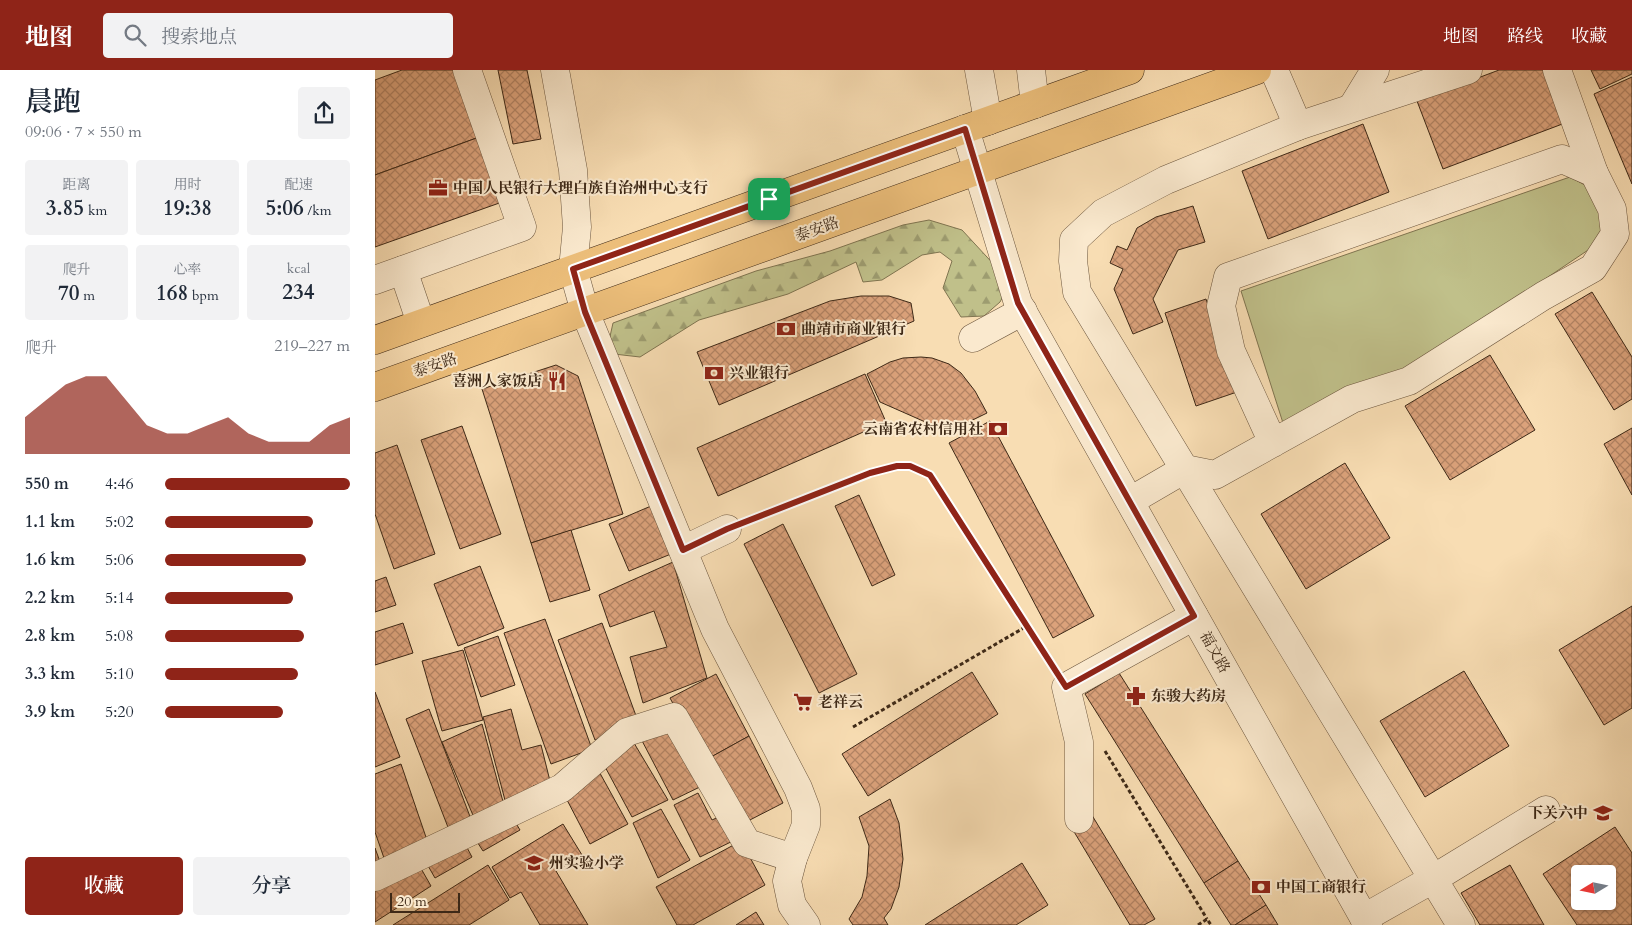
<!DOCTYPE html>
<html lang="zh">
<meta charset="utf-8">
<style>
:root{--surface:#fff;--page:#f2f2f3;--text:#1f2937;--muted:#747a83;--accent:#8f2418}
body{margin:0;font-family:Cardo,"Noto Serif SC",serif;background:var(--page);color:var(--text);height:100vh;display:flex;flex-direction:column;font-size:19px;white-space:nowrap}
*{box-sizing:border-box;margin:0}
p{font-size:16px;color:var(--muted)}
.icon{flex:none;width:28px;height:28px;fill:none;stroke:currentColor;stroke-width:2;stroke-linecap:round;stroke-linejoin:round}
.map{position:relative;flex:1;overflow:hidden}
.drawer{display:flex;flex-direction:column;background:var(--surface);width:375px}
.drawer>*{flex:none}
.needle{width:32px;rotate:260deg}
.fabs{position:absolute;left:1196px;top:795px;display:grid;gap:10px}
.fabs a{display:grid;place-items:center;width:45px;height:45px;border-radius:5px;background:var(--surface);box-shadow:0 1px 4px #0004;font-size:25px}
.scale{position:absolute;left:15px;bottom:12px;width:70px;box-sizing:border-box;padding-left:5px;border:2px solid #3e2917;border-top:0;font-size:14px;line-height:18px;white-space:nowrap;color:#3e2917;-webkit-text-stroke:4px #fae9ce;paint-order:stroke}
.pin{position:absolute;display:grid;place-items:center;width:42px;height:42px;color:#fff;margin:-21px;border-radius:10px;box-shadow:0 2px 8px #0006}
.round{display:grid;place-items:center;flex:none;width:52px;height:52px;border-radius:5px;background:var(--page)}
.headline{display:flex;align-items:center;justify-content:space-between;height:85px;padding:0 25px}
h1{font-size:28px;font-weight:600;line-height:38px}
.metrics{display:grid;grid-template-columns:repeat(3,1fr);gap:8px;height:85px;padding:5px 25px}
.metrics div{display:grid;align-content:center;border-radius:5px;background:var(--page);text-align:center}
.metrics b{font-size:21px;font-weight:600}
.metrics small{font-size:14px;font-weight:400}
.metrics p{font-size:14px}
.chart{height:140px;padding:10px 25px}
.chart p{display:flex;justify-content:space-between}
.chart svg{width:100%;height:90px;margin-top:5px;fill:var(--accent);opacity:.7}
.action{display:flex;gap:10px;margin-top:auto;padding:10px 25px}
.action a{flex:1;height:58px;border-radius:5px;background:var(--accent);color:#fff;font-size:20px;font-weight:600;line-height:58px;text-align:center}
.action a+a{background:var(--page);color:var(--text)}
ul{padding:0 25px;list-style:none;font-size:16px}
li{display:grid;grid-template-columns:80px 60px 1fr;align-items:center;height:38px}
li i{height:12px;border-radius:6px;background:var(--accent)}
header{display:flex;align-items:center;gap:30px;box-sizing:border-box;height:70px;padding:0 25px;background:var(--accent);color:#fff}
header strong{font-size:24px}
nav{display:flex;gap:28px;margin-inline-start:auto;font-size:18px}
.search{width:350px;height:45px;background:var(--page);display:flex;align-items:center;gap:12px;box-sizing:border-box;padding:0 18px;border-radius:5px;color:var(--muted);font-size:19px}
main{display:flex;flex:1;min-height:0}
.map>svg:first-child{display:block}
.grass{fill:#c0c08a;stroke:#7f7450}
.forest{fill:url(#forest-firs);stroke:#7f7450}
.building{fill:url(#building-cross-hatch);stroke:#3e2917;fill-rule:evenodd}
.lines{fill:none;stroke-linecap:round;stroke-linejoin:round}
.minor-casing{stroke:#6c563e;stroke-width:29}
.major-casing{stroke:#3e2917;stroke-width:29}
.path{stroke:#3e2917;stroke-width:3;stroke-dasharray:4 2.5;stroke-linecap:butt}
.minor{stroke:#fae9ce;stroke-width:28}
.major{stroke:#ecbe7a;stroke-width:28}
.route-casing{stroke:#fff;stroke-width:10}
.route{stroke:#8f2418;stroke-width:6}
.labels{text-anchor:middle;stroke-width:4;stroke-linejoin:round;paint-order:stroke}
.poi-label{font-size:15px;font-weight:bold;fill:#3e2917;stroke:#fae9ce;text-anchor:start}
.street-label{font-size:15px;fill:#3e2917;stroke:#fae9ce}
</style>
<header>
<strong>地图</strong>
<div class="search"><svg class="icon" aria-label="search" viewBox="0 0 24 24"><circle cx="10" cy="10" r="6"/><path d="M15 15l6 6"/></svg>搜索地点</div>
<nav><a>地图</a><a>路线</a><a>收藏</a></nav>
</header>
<main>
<section class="drawer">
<div class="headline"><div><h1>晨跑</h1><p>09:06 · 7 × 550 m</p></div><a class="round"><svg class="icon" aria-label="share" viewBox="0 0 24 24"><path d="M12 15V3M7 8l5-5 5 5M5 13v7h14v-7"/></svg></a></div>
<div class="metrics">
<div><p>距离</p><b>3.85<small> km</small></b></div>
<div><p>用时</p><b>19:38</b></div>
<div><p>配速</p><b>5:06<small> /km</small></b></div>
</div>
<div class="metrics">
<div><p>爬升</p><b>70<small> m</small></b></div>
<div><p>心率</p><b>168<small> bpm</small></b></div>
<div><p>kcal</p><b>234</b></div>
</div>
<div class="chart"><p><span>爬升</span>219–227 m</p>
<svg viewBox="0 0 160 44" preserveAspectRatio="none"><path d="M0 44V26L10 18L20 10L30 6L40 6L50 18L60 30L70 34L80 34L90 30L100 26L110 34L120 38L130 38L140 38L150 30L160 26V44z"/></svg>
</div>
<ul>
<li><b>550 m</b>4:46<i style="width:100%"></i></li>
<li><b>1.1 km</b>5:02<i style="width:80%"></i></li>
<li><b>1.6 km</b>5:06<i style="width:76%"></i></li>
<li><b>2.2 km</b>5:14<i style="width:69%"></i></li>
<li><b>2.8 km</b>5:08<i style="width:75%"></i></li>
<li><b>3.3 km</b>5:10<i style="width:72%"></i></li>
<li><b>3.9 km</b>5:20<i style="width:64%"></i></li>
</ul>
<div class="action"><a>收藏</a><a>分享</a></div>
</section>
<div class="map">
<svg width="1257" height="855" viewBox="0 0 1257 855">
<defs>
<pattern id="forest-firs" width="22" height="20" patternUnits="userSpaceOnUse" patternTransform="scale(1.25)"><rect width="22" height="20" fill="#c0c08a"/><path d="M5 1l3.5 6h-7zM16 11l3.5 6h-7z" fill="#9d9c70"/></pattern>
<pattern id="building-cross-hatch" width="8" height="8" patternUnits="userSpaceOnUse" patternTransform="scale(1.25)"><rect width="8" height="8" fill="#dba27b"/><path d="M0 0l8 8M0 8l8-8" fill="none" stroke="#b38464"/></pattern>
</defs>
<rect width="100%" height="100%" fill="#f8ddb3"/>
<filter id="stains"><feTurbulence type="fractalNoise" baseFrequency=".004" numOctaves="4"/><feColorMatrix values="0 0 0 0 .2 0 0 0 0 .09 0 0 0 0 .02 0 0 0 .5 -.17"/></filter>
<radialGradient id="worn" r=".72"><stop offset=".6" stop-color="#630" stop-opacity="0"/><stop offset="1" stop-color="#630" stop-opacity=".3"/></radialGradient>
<path class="grass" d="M1195,107L1223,122L1233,141L1222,174L1028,305L908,353L866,221Z"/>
<path class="forest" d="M554,150L587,160L624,200L632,219L625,232L609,246L586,247L568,218L577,191L565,182L547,185L507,210L488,212L481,192L413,224L324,250L265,287L239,284L234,271L238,253L381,201L455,181L528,155Z"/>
<g class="building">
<path d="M27,0H83L107,66L0,105V10Z"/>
<path d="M123,0H152L166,69L138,74Z"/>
<path d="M1124,0H1169L1190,53L1068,99L1042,31Z"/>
<path d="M1216,0H1257V4L1225,19Z"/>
<path d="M1257,7V114L1219,24Z"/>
<path d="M988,54L1014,122L893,169L867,101Z"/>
<path d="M107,66L130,131L0,177V105Z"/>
<path d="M818,136L830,172L803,180L778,229L788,252L758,264L739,219L748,199L735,193L742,176L752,180L762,158L781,147Z"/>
<path d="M1217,222L1257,287V329L1239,340L1180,244Z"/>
<path d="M486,226H514L536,233L539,251L344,335L322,282L455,231Z"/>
<path d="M831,229L862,322L821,336L790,243Z"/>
<path d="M1115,285L1160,360L1075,410L1030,336Z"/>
<path d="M546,287L557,288L574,294L586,303L600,321L612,343L573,362L505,332L492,304L515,292L528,288Z"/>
<path d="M181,295L203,306L248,444L156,473L107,319Z"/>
<path d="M490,304L511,352L343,426L322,378Z"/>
<path d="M615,351L719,546L678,568L574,373Z"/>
<path d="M87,356L126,464L85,479L46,370Z"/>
<path d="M1257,358V425L1229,374Z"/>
<path d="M22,375L60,484L19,499L0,444V383Z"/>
<path d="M970,393L1015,468L931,519L886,444Z"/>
<path d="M484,425L520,505L497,516L460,436Z"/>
<path d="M276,436L296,484L254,501L234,454Z"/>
<path d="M408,454L482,604L444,623L369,474Z"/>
<path d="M196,460L215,520L175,532L156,473Z"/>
<path d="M298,492L332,608L268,633L255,587L292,577L279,541L235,557L224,525Z"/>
<path d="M105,496L129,558L83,576L59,514Z"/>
<path d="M11,507L21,535L0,542V511Z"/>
<path d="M1257,536V638L1229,655L1184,580Z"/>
<path d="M170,549L217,679L176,694L129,563Z"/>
<path d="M28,553L38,583L0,595V562Z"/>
<path d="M227,553L264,654L220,670L183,570Z"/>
<path d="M123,566L140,615L106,627L89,578Z"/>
<path d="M88,580L108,650L67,661L47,591Z"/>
<path d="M1089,601L1134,676L1050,727L1005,651Z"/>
<path d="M597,602L623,644L493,726L467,684Z"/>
<path d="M744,603L863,791L829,813L710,624Z"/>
<path d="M341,604L374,666L329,691L295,628Z"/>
<path d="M0,622L25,687L0,697Z"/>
<path d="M54,639L99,757L76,765L31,649Z"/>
<path d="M136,639L147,680L166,675L175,711L158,716L161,726L131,734L108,647Z"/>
<path d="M297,653L331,714L298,730L264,665Z"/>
<path d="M107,654L130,739L100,750L67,672Z"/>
<path d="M374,666L408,733L369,753L336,687Z"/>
<path d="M256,668L293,730L257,747L228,693Z"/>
<path d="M26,694L54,776L10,791L0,762V704Z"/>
<path d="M221,696L253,754L215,774L191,728Z"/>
<path d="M323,723L337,750L352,743L364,768L325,787L299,735Z"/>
<path d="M515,729L524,753L528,789L524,817L516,839L509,848L513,855H478L474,849L487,827L492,806L494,776L484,747Z"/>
<path d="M286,739L315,790L283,808L258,753Z"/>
<path d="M715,742L780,849L769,855H755L695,755Z"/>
<path d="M136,745L145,760L108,781L99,767Z"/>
<path d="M188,754L207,785L181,801L213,855H165L146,822L135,828L117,797Z"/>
<path d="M1240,757L1257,783V855H1202L1168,804ZM1205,804H1232V831H1205Z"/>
<path d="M366,771L390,815L318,855H302L281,817Z"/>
<path d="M89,772L97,787L60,808L52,794Z"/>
<path d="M0,778L8,800L0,803Z"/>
<path d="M863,791L891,835L860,855H856L829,813Z"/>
<path d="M647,793L673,835L641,855H550Z"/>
<path d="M44,795L56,816L0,852V816Z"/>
<path d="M113,795L134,830L94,855H18Z"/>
<path d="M1135,795L1169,855H1105L1086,823Z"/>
<path d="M891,835L903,855H860Z"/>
<path d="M381,842L389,855H361Z"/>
</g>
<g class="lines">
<g class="minor-casing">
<g id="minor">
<path d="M180,0L198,100L202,157L198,199L210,242L340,559L423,718L431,739V755L418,788L412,811L417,835L431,855"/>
<path d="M604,0L613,51"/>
<path d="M656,0L660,34"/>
<path d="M899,0L923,56"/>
<path d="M1182,0L1219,103"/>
<path d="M978,36L1000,0"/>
<path d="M590,59L643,233L993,855"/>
<path d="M28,200L46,253"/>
<path d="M0,210L147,157L92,0"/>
<path d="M598,268L648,241"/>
<path d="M755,431L810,399L840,405L977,329L1034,311L1168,226L1218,198L1240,164L1237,139L1219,103L1187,89L853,207L846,236L856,281L898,373"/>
<path d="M308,480L352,459"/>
<path d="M704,749V672L691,617L819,546"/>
<path d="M0,807L187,718L252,662L299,647L372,773L418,788"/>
<path d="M989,848L1058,809L1171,740"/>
<path d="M1086,855L702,222L698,191L699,170L728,143L791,110L923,56L1093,0"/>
</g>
</g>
<g class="major-casing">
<g id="major">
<path d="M0,270L755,0"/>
<path d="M0,317L882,0"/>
</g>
</g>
<g class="path">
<path d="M373,450L495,403L522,396H535L555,405L678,597"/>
<path d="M478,657L652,556"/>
<path d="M730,681L832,849"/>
<path d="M823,855L832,849L836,855"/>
</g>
<use href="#minor" class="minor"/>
<use href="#major" class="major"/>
</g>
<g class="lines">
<g class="route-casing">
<path id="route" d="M590,59L643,233L819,546L691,617L555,405L535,396H522L495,403L352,459L308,480L210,242L198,199Z"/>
</g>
<use href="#route" class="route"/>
</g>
<defs>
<g id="office-bare" transform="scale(1.5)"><path d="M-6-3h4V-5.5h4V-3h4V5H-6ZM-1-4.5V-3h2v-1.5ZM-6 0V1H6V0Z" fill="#8f2418" stroke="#fae9ce" stroke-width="2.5" paint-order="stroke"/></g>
<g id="bank-bare" transform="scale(1.5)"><path d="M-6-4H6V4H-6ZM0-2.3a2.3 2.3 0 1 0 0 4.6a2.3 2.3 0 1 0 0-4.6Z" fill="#8f2418" stroke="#fae9ce" stroke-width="2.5" paint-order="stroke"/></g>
<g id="restaurant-bare" transform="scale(1.5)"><path d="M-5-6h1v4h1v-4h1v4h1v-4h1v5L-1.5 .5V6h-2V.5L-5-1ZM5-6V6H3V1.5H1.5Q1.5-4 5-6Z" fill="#8f2418" stroke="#fae9ce" stroke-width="2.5" paint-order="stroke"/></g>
<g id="pharmacy-bare" transform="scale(1.5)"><path d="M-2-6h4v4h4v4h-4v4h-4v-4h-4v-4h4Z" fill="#8f2418" stroke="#fae9ce" stroke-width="2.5" paint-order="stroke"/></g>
<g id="supermarket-bare" transform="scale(1.5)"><path d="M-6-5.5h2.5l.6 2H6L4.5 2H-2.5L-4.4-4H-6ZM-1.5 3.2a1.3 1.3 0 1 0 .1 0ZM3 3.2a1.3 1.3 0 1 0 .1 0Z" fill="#8f2418" stroke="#fae9ce" stroke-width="2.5" paint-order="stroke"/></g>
<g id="school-bare" transform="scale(1.5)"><path d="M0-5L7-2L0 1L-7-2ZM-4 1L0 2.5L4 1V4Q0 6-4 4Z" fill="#8f2418" stroke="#fae9ce" stroke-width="2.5" paint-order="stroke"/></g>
</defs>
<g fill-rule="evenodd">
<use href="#office-bare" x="63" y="118"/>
<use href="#bank-bare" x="411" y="259"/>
<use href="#bank-bare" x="339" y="303"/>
<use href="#restaurant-bare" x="182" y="311"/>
<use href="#bank-bare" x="623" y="359"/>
<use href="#pharmacy-bare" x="761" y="626"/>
<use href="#supermarket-bare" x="428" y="632"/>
<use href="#school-bare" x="1228" y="743"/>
<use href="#school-bare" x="159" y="793"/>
<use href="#bank-bare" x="886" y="817"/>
</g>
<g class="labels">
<g class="poi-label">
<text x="78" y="123">中国人民银行大理白族自治州中心支行</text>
<text x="426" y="264">曲靖市商业银行</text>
<text x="354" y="308">兴业银行</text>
<text x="167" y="316" text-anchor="end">喜洲人家饭店</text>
<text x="608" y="364" text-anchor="end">云南省农村信用社</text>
<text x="776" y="631">东骏大药房</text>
<text x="443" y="637">老祥云</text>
<text x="1213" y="748" text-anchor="end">下关六中</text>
<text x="174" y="798">州实验小学</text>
<text x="901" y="822">中国工商银行</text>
</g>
<g class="street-label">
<text transform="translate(442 159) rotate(-20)" y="5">泰安路</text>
<text transform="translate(60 295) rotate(-19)" y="5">泰安路</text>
<text transform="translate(840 582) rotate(61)" y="5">福文路</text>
</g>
</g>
<rect width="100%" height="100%" filter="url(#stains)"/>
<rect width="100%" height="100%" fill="url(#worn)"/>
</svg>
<div class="fabs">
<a><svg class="needle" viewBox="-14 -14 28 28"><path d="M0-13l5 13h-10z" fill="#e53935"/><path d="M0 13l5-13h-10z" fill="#747a83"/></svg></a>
</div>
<div class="scale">20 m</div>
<div class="pin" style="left:394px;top:129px;background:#1e9e55"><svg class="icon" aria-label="arrive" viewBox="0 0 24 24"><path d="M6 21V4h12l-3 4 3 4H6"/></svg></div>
</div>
</main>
